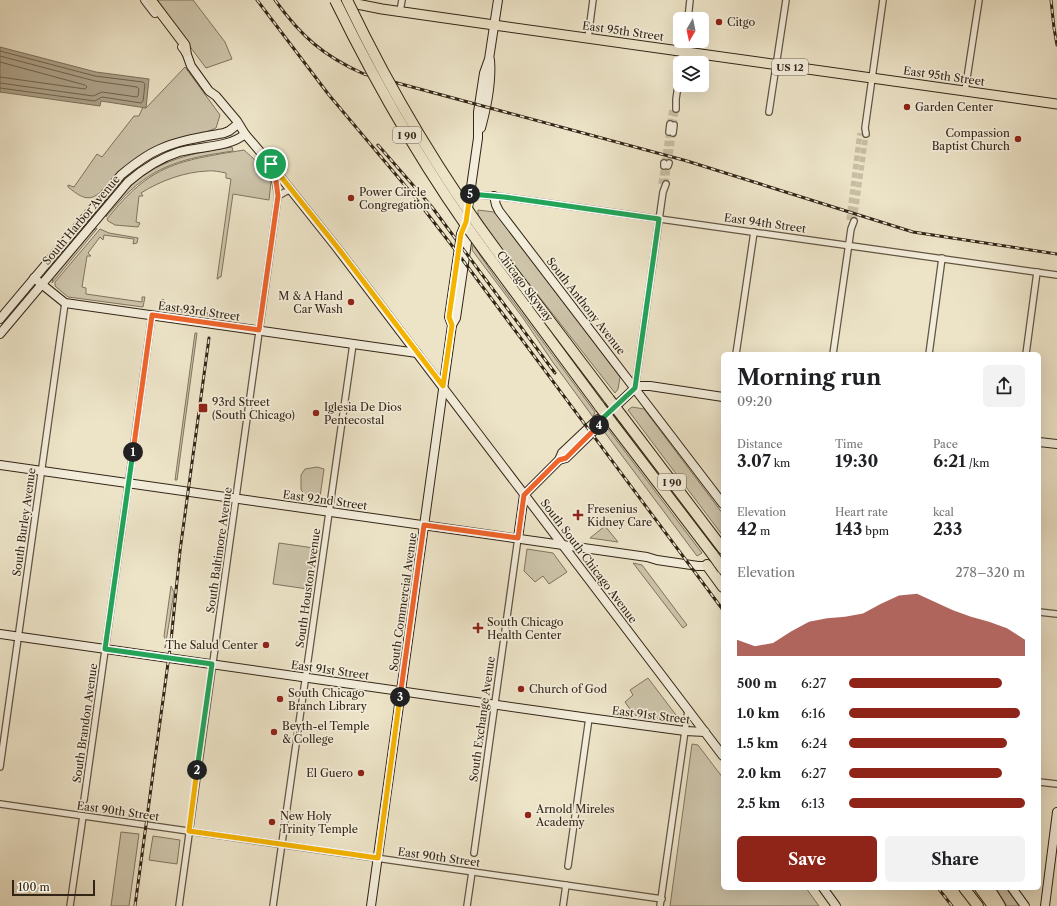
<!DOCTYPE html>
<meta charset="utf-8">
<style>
:root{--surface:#fff;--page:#f2f2f2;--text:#202124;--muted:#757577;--accent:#8f2418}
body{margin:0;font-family:"Libre Caslon Text",serif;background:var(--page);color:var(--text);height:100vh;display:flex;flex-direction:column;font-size:15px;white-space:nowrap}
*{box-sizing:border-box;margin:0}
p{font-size:13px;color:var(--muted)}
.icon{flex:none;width:22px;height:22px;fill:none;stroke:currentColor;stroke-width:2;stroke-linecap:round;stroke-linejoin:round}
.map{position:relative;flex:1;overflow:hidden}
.panel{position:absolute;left:721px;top:352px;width:320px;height:538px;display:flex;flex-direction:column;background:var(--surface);border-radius:6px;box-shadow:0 4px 16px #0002}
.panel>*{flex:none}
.needle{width:26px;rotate:189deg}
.fabs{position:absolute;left:673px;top:12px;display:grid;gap:8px}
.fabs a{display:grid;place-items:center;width:36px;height:36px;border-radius:6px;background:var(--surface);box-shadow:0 4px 16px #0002;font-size:20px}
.scale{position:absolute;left:12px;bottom:10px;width:83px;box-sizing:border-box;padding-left:4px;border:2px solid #332516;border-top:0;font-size:11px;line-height:14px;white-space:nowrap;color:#332516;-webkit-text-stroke:3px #f3eddb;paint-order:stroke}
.pin{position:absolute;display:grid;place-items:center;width:34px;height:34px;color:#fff;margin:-17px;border:2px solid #fff;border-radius:50%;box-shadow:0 1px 4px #0007}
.km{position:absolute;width:20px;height:20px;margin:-10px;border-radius:50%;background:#222;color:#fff;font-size:11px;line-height:20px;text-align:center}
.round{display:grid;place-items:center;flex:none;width:42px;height:42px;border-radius:6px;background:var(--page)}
.summary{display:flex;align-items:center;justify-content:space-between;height:68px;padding:0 16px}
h1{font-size:22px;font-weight:700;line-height:30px}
.figures{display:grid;grid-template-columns:repeat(3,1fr);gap:6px;height:68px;padding:4px 16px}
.figures div{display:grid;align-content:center}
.figures b{font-size:17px;font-weight:700}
.figures small{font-size:11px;font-weight:400}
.figures p{font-size:11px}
.chart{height:112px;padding:8px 16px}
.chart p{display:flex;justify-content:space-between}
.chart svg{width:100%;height:72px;margin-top:4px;fill:var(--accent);opacity:.7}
.cta{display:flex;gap:8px;margin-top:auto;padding:8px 16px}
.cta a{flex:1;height:46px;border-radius:6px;background:var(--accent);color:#fff;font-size:16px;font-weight:700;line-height:46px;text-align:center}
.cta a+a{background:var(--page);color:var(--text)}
ul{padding:0 16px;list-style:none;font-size:13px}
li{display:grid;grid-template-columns:64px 48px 1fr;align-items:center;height:30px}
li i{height:10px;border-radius:5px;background:var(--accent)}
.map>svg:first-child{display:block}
.green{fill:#cdc4aa;stroke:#807460}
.water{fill:#aea38b;stroke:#7d715c}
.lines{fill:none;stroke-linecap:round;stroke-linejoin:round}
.shore{stroke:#706450;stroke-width:1}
.street-tunnel{stroke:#c8bea4;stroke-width:5.5;stroke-dasharray:5.5 3;stroke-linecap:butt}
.street-casing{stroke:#625542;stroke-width:8}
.secondary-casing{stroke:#332516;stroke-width:10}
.primary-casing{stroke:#332516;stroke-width:11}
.highway-casing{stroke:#332516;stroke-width:12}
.street{stroke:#f3eddb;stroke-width:5.5}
.secondary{stroke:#f3eddb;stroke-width:8}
.primary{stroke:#ede4c8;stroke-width:9}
.highway{stroke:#ede4c8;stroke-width:10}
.rail-casing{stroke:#332516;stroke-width:3}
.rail{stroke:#f3eddb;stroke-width:1.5;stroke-dasharray:4.5;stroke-linecap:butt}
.highway-bridge-casing{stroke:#332516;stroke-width:12;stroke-linecap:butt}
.highway-bridge{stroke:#ede4c8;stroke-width:10}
.split-1-casing{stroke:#fff;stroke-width:8}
.split-2-casing{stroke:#fff;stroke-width:8}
.split-3-casing{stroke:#fff;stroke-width:8}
.split-4-casing{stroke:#fff;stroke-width:8}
.split-5-casing{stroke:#fff;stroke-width:8}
.split-6-casing{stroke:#fff;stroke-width:8}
.split-1{stroke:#f0652b;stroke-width:5}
.split-2{stroke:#22a559;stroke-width:5}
.split-3{stroke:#f5b400;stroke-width:5}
.split-4{stroke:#f0652b;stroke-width:5}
.split-5{stroke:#22a559;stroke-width:5}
.split-6{stroke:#f5b400;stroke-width:5}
.poi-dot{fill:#8f2418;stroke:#f3eddb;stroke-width:1.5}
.labels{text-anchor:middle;stroke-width:3.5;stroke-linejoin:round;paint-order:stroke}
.shield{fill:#f3eddb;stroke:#6d6151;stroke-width:1}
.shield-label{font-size:10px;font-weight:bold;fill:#332516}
.poi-label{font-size:11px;fill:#332516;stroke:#f3eddb;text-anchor:start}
.street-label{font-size:11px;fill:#332516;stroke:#f3eddb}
</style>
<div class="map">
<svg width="1057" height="906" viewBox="0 0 1057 906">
<rect width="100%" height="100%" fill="#ede4c8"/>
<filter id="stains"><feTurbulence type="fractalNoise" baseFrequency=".005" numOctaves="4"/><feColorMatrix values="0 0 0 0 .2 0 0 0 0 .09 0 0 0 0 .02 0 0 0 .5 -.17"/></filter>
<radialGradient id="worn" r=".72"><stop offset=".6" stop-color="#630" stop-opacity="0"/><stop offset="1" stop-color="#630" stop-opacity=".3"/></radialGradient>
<g class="green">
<path d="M155,0H193L225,42L232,59L206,68Z"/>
<path d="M185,67L220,115L216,128L130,163L98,194C87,203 77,194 68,187V185L74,187L97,154L102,157L134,116H139L143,107L146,108Z"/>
<path d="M232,147L233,151C193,157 162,162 131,190C122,198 114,208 106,217C107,211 113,205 118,200C148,162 186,154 232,147Z"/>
<path d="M244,150L255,160L271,181L269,200L233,194L221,277H219L218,279H217L231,179L226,178V173C220,172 213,170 207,171C184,172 160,181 141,193L143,196H139L136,222L140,223L138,227L115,225L108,221L107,219C151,164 177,161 244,150Z"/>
<path d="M478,210L494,212L497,215L620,377L618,389L615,393L504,252L478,215Z"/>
<path d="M97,228L96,230L52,283L53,278L58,272L92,231Z"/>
<path d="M100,229L109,233L138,238L137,243L133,244L134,239L104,235L103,240L100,237L88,253L91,256H87L82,287L86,288V294L142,302V297H145L143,307L68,297L55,286V282Z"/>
<path d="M473,245L497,280L595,412L593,417L552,361L523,318L472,250Z"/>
<path d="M163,299L165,301L164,307L208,313V316L160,309V301Z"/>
<path d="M195,333H197L177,480H175Z"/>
<path d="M632,407L644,409L723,514V536L628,410Z"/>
<path d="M608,429L702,553L697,556L603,430Z"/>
<path d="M317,467L324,469L320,497L306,495L301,490V475L305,469Z"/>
<path d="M605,526L618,542L590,538Z"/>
<path d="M279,543L314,548L308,589L273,584Z"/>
<path d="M527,549L553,553L567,572L549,584L543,576L535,582L524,571Z"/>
<path d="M633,563L642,565L687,625L683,628Z"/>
<path d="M171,586L174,592L165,648L166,641L164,636Z"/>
<path d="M648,678L676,715L675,721L634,715L625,702L633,695L630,690Z"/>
<path d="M692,744L698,745L723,778V888H806L819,906H670Z"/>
<path d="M121,832L139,834L129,906H111Z"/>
<path d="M153,836L180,840L177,864L149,860Z"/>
<path d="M994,888H1006L1019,906H1007Z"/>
</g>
<path class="water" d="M0,47L96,72L149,79L146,108L101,101L100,106L0,92Z"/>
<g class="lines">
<g class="shore">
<path d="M0,51L95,76L143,82L145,84L143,101L141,103L102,97L95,101L0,88"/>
<path d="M0,56L95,81L137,87L139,89L138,96L137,97L102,92L93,96L0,83"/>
<path d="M0,62L85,85L87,87L85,89L0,77"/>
</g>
<g class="street-tunnel">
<path d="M670,124L672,108"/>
<path d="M674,125L676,109"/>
<path d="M664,163L669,132"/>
<path d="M669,163L673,133"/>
<path d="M661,184L664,166"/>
<path d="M666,184L668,166"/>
<path d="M849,220L860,133"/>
<path d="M854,221L866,134"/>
</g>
<g class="street-casing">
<g id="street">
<path d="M400,11L402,0"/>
<path d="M688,19L690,0"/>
<path d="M588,38L593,0"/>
<path d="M681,63L684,41"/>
<path d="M965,91L979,0"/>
<path d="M676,109V99L680,72"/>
<path d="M769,112L786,0"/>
<path d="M669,132L670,124"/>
<path d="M673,133L674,125"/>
<path d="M866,134L865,128L883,0"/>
<path d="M664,166V163"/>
<path d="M668,166L669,163"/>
<path d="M470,194L504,197L1057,275"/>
<path d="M278,196L285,192L291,190"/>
<path d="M736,354L754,232"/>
<path d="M833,354L851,229L854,221"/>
<path d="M929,354L942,258"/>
<path d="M1026,354L1037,272"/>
<path d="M635,388L663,192L666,184"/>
<path d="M1039,612L1057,614"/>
<path d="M0,767L65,303"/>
<path d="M1039,782L1057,784"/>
<path d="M84,800L152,315"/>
<path d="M0,804L662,899"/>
<path d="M474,853L518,538"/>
<path d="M568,866L589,718"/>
<path d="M70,906L83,816"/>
<path d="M179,906L278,196L273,170"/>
<path d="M273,906L353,344"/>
<path d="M467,906L472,872"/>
<path d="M563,906L566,885"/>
<path d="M660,906L688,710"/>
</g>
</g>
<g class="secondary-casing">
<g id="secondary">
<path d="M145,0L155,13"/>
<path d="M182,47L186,52L191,66L209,91L216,96L237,121L245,134L263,155L337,248L723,756"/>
<path d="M481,128C487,106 492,83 490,60"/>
<path d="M494,196L496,205L499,211L723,504"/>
<path d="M34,278L65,303L417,353"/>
<path d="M0,319L121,175C133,165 146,155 160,149C180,140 203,137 224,133L229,131L238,124"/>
<path d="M452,325L456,318L468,236L467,226"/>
<path d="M0,334L128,182C143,169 160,158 179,152C199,146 229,148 245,134"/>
<path d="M1039,442L1057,444"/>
<path d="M559,460L562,453L598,419L604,417"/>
<path d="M0,465L647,557L657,560L698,566H712"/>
<path d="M518,538L524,495L559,460L566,458L602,423L604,417L635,388L640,386H650L723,397"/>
<path d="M0,634L589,718L685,731L705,732"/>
<path d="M823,888L836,906"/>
<path d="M1012,888L1025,906"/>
<path d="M371,906L452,325L449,317L461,234L466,222L478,138V112L484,73L489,59L498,0"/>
<path d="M1045,906L1057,812"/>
</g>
</g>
<g class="primary-casing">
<g id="primary">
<path d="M151,0L185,45L186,52"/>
<path d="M337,0L382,9L494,25L1057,104"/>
</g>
</g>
<g class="highway-casing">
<g id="highway">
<path d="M500,255L609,399"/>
<path d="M492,261L600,407"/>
<path d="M622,416L723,549"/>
<path d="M613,424L713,555"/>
<path d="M707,565L723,587"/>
<path d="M964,888L978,906"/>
<path d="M980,888L993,906"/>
<path d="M989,888L1000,906"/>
</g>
</g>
<use href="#street" class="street"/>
<use href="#secondary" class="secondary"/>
<use href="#primary" class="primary"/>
<use href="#highway" class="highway"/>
<g class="rail-casing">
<g id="rail">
<path d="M257,0L329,95L413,195L453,247L723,610"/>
<path d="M275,0C301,36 323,56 364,74L687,161L913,232L1057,254"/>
<path d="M1051,0L1054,28L1057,45"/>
<path d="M378,145L432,207L555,373"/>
<path d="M938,888L952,906"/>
<path d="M135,906L171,641L180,551L209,338"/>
</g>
</g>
<use href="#rail" class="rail"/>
<g class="highway-bridge-casing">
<g id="highway-bridge">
<path d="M335,0C380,92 430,179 492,261"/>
<path d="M347,0C390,90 440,175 500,255"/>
<path d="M609,399L622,416"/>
<path d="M600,407L613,424"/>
<path d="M713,555L723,569"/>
</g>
</g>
<use href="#highway-bridge" class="highway-bridge"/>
</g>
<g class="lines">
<g class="split-1-casing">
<path id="split-1" d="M133,452L152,315L259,330L278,196L276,181L271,164"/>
</g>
<g class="split-2-casing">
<path id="split-2" d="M133,452L105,649L212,664L197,770"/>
</g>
<g class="split-3-casing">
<path id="split-3" d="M197,770L189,831L378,858L400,697"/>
</g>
<g class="split-4-casing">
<path id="split-4" d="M400,697L424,525L518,538L524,495L559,460L566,458L599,425"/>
</g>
<g class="split-5-casing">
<path id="split-5" d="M470,194L504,197L659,219L635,388L604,417L599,425"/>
</g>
<g class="split-6-casing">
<path id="split-6" d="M271,164L338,248L443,386L452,325L449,317L461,234L466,222L470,194"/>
</g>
<use href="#split-1" class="split-1"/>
<use href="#split-2" class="split-2"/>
<use href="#split-3" class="split-3"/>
<use href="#split-4" class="split-4"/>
<use href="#split-5" class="split-5"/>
<use href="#split-6" class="split-6"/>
</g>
<g class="poi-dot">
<circle cx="719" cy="22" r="4"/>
<circle cx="907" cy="107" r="4"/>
<circle cx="1018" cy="139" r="4"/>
<circle cx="351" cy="198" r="4"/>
<circle cx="351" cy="302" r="4"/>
<rect x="198" y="403" width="10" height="10" rx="2"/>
<circle cx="316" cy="413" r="4"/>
<path d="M576 509h4v4h4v4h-4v4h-4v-4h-4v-4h4z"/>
<path d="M476 622h4v4h4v4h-4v4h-4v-4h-4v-4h4z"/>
<circle cx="266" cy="645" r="4"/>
<circle cx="521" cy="689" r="4"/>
<circle cx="280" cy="699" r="4"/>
<circle cx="274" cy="732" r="4"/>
<circle cx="361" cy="773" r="4"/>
<circle cx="528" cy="815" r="4"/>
<circle cx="272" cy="822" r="4"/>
</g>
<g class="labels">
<g class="shield">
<rect x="772" y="59" width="36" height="16" rx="3"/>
<rect x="393" y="127" width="28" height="16" rx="3"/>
<rect x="658" y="474" width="28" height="16" rx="3"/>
</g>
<g class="shield-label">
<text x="790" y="71">US 12</text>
<text x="407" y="139">I 90</text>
<text x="672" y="486">I 90</text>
</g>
<g class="poi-label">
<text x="727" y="26">Citgo</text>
<text x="915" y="111">Garden Center</text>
<text x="1010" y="137" text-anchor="end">Compassion<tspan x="1010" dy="13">Baptist Church</tspan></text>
<text x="359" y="196">Power Circle<tspan x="359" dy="13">Congregation</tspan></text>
<text x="343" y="300" text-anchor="end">M &amp; A Hand<tspan x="343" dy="13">Car Wash</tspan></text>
<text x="212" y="406">93rd Street<tspan x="212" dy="13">(South Chicago)</tspan></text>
<text x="324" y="411">Iglesia De Dios<tspan x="324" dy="13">Pentecostal</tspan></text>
<text x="587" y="513">Fresenius<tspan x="587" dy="13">Kidney Care</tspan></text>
<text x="487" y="626">South Chicago<tspan x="487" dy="13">Health Center</tspan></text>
<text x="258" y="649" text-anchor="end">The Salud Center</text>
<text x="529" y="693">Church of God</text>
<text x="288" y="697">South Chicago<tspan x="288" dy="13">Branch Library</tspan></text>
<text x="282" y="730">Beyth-el Temple<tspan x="282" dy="13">&amp; College</tspan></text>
<text x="353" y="777" text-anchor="end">El Guero</text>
<text x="536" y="813">Arnold Mireles<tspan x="536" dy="13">Academy</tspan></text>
<text x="280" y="820">New Holy<tspan x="280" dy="13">Trinity Temple</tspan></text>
</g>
<g class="street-label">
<text transform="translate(623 31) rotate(8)" y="4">East 95th Street</text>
<text transform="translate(944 76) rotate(8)" y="4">East 95th Street</text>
<text transform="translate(81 220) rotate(-50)" y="4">South Harbor Avenue</text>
<text transform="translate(765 223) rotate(8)" y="4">East 94th Street</text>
<text transform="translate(525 286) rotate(53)" y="4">Chicago Skyway</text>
<text transform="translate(586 306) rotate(52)" y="4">South Anthony Avenue</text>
<text transform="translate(199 311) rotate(8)" y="4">East 93rd Street</text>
<text transform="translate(325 500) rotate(8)" y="4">East 92nd Street</text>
<text transform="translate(24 522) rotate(-82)" y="4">South Burley Avenue</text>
<text transform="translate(219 550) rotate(-82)" y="4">South Baltimore Avenue</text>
<text transform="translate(589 561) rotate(53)" y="4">South South Chicago Avenue</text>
<text transform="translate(308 588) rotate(-82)" y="4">South Houston Avenue</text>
<text transform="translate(403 602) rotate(-82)" y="4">South Commercial Avenue</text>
<text transform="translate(330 670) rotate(8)" y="4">East 91st Street</text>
<text transform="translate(651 715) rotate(7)" y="4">East 91st Street</text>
<text transform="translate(482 719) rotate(-82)" y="4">South Exchange Avenue</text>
<text transform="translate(85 723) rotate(-82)" y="4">South Brandon Avenue</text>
<text transform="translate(118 811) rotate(8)" y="4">East 90th Street</text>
<text transform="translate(439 857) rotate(8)" y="4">East 90th Street</text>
</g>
</g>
<rect width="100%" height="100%" filter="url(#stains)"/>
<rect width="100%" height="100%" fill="url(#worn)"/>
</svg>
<div class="fabs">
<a><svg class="needle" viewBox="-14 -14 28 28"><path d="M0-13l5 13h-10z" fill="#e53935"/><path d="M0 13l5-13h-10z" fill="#757577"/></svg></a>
<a><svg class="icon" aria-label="layers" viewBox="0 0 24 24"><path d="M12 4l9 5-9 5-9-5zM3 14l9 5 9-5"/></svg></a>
</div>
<div class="scale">100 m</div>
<div class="pin" style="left:271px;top:164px;background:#1e9e55"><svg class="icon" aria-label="arrive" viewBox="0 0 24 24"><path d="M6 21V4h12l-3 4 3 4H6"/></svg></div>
<b class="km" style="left:133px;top:452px">1</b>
<b class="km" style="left:197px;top:770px">2</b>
<b class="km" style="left:400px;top:697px">3</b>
<b class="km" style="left:599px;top:425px">4</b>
<b class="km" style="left:470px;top:194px">5</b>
<section class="panel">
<div class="summary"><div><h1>Morning run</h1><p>09:20</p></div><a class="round"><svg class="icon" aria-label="share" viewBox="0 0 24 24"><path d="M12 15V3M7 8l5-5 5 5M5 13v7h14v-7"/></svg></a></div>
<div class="figures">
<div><p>Distance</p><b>3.07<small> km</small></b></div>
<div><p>Time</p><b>19:30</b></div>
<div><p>Pace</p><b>6:21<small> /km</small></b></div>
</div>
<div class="figures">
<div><p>Elevation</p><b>42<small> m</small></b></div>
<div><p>Heart rate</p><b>143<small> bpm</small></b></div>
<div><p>kcal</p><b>233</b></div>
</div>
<div class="chart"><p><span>Elevation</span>278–320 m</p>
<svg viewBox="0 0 160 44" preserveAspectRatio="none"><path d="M0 44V34L10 38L20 36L30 29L40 23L50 21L60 20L70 18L80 12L90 7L100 6L110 11L120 16L130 20L140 23L150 27L160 34V44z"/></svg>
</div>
<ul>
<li><b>500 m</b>6:27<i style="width:87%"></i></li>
<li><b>1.0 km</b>6:16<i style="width:97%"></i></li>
<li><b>1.5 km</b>6:24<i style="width:90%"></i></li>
<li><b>2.0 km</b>6:27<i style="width:87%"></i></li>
<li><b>2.5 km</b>6:13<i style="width:100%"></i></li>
</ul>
<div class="cta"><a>Save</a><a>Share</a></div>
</section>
</div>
